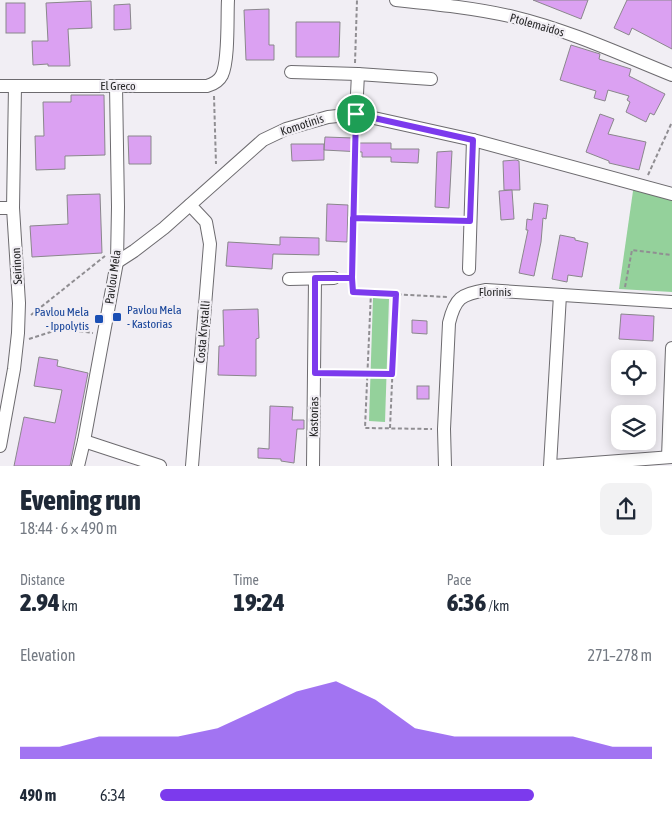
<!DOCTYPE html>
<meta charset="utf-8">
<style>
:root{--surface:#fff;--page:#f2f2f3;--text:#1f2937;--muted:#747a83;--accent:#7c3aed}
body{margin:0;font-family:"Asap Condensed",sans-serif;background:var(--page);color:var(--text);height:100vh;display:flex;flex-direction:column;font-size:19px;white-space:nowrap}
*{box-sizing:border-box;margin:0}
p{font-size:16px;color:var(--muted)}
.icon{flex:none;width:28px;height:28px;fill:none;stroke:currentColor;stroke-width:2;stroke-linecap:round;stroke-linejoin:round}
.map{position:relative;height:466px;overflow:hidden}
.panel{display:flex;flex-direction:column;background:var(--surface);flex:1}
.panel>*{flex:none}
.controls{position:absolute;left:611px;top:350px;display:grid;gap:10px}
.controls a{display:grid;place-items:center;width:45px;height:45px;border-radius:10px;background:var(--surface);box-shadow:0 2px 12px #0003;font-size:25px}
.pin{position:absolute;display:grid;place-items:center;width:42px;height:42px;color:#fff;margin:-21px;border:2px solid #fff;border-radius:50%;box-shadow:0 1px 5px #0007}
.round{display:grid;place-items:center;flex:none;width:52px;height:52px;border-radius:10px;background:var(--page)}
.headline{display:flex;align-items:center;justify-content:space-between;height:85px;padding:0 20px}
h1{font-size:28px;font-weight:800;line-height:38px}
.figures{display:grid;grid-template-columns:repeat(3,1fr);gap:8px;height:85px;padding:5px 20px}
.figures div{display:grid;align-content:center}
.figures b{font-size:25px;font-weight:800}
.figures small{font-size:14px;font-weight:400}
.figures p{font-size:14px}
.chart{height:140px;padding:10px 20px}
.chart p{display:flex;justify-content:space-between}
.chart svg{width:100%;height:90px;margin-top:5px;fill:var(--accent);opacity:.7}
ul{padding:0 20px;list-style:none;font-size:16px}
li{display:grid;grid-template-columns:80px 60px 1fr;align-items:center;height:38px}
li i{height:12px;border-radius:6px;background:var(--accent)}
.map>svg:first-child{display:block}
.green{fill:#94d19b}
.building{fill:#dba1f2;stroke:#8a878c}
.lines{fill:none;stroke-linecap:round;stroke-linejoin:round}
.minor-casing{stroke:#6d6b6f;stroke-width:14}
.path{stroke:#908e92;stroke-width:2;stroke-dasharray:4 2.5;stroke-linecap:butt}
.minor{stroke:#fff;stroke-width:12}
.route-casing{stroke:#fff;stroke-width:10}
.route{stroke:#7c3aed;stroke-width:6}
.transit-dot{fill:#1a4fb4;stroke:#f1eef4;stroke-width:2}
.labels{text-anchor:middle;stroke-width:4.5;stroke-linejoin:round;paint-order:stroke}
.street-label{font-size:12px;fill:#272728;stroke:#f1eef4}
.transit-label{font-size:12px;fill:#164399;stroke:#f1eef4;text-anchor:start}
</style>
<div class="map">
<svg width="672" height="466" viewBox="0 0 672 466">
<rect width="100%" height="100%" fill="#f1eef4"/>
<g class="green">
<path d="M634,184L672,193V292L619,289Z"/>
<path d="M373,298L389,299L385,422L369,421Z"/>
</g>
<g class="building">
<path d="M533,0H588L581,19Z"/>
<path d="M627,0H672V49L632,28L629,35L614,28Z"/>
<path d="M91,1L92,28L68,29L70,66H48V64L33,65L32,41H48L46,3Z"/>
<rect x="6" y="3" width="19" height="30"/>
<path d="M130,4L131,29L114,30V5Z"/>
<path d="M269,9V45H274V60H246L244,10Z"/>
<path d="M296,22H340L339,57H296Z"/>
<path d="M571,45L600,54L599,59L631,69L629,76L665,94L654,115L650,113L646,122L626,112L630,102L627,100L629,96L608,90L605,101L594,98L596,91L560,80Z"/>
<path d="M71,95H104L105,155L65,156V169L36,170L35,136H44L43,102H71Z"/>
<path d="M600,114L614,119L608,134L646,142L639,170L609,163V161L586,152Z"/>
<path d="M128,136H151V164H129Z"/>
<path d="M325,137L354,138V143H391V149H419L418,163L391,162V157H362V152L324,150V160L292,161L291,144H324V150Z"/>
<path d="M452,151L449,208L435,207L437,152Z"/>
<path d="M516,160L519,161L520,190H504L503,161Z"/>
<path d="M512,190L514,219L501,220L499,191Z"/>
<path d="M100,194L102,253L32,257L30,226L68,224L67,195Z"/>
<path d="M534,203L548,205L546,219L543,218L541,242L534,276L519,273L528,230H526L527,219L532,220Z"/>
<path d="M327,204L348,205L347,242L326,241Z"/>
<path d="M560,235L575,238V240L588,243L582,277L568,275L567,282L552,279Z"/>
<path d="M280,237L319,238V255L273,254L272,269L226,266L228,242L280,245Z"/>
<path d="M258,309L259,338L256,339V376L218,375L219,346H224L223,310Z"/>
<path d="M621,314L654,316L653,341L619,339Z"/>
<path d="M412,320L427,321V334L412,333Z"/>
<path d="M39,357L58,360L57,366L88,373L70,466H14L24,417L55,423L62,390L34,386Z"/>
<rect x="417" y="386" width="12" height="13"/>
<path d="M270,406L293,407L292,420H304V429H297L294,463L281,461V459L258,458V448L269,449Z"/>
</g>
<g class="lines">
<g class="minor-casing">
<g id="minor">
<path d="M396,0C435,4 475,8 514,17C568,30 620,54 672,75"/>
<path d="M291,72L358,74L431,79"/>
<path d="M0,86H207C214,84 219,81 222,75C229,60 227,17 228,0"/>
<path d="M356,114L358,74"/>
<path d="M190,205L206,222L210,244L192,466"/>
<path d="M0,208H13"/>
<path d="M117,262L134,251L164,228L263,140L286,129L328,117L356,114L473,140L672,194"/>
<path d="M469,269L473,140"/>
<path d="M289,279L334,278"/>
<path d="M84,441L160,466"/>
<path d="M0,446L14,369L18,333L19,303L13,208L15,86"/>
<path d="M668,457L672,348"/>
<path d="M78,466L84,441L117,262L118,207L116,86"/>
<path d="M313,466L315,279"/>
<path d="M445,466L444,429L449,323C455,298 461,294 486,290L672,302"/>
<path d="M550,466L560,295"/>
<path d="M553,466L672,457"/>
</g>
</g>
<g class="path">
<path d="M355,63L357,0"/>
<path d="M214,96L216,164"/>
<path d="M648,175L672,122"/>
<path d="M353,218L458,221"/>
<path d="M346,278H352L356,125"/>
<path d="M352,278L353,292L447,297"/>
<path d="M625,287L632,250L672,255"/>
<path d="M371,292L365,428L432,429"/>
<path d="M31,315L105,256"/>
<path d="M29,339L60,329L93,333"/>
<path d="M327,373L392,374"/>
<path d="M390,428L396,293"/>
</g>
<use href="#minor" class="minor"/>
</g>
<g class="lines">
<g class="route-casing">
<path id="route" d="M356,114L352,278L353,292L396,294L392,374L315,373V278H352L353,218L470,221L473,140L356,114"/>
</g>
<use href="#route" class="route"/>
</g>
<g class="transit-dot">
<rect x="112" y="312" width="10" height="10" rx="2.5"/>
<rect x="94" y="314" width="10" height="10" rx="2.5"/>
</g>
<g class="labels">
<g class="street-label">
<text transform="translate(537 25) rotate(16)" y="4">Ptolemaidos</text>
<text x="118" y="90">El Greco</text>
<text transform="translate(302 125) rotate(-18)" y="4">Komotinis</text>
<text transform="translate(17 266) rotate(-93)" y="4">Seirinon</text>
<text transform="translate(113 277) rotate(-82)" y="4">Pavlou Mela</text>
<text x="495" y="296">Florinis</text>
<text transform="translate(203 332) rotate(-85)" y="4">Costa Krystalli</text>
<text transform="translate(314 417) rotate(-89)" y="4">Kastorias</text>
</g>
<g class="transit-label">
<text x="127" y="314">Pavlou Mela<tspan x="127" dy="14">- Kastorias</tspan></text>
<text x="89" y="316" text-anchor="end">Pavlou Mela<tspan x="89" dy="14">- Ippolytis</tspan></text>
</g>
</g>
</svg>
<div class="controls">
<a><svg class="icon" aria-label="locate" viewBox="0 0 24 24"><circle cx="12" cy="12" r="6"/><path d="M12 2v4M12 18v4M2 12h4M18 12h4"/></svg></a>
<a><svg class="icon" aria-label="layers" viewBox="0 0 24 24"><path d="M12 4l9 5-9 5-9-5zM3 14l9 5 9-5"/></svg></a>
</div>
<div class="pin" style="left:356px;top:114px;background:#1e9e55"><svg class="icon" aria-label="arrive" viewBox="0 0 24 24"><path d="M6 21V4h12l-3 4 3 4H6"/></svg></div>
</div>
<section class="panel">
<div class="headline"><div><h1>Evening run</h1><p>18:44 · 6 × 490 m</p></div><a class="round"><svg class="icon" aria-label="share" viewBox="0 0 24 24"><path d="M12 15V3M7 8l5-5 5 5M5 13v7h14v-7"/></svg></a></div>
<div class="figures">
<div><p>Distance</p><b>2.94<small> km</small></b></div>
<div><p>Time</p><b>19:24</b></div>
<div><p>Pace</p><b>6:36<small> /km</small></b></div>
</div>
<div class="chart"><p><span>Elevation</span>271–278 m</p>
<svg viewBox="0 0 160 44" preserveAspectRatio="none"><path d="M0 44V38L10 38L20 33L30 33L40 33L50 29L60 20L70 11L80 6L90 15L100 29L110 33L120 33L130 33L140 33L150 38L160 38V44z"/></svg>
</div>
<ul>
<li><b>490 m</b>6:34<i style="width:76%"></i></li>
</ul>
</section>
